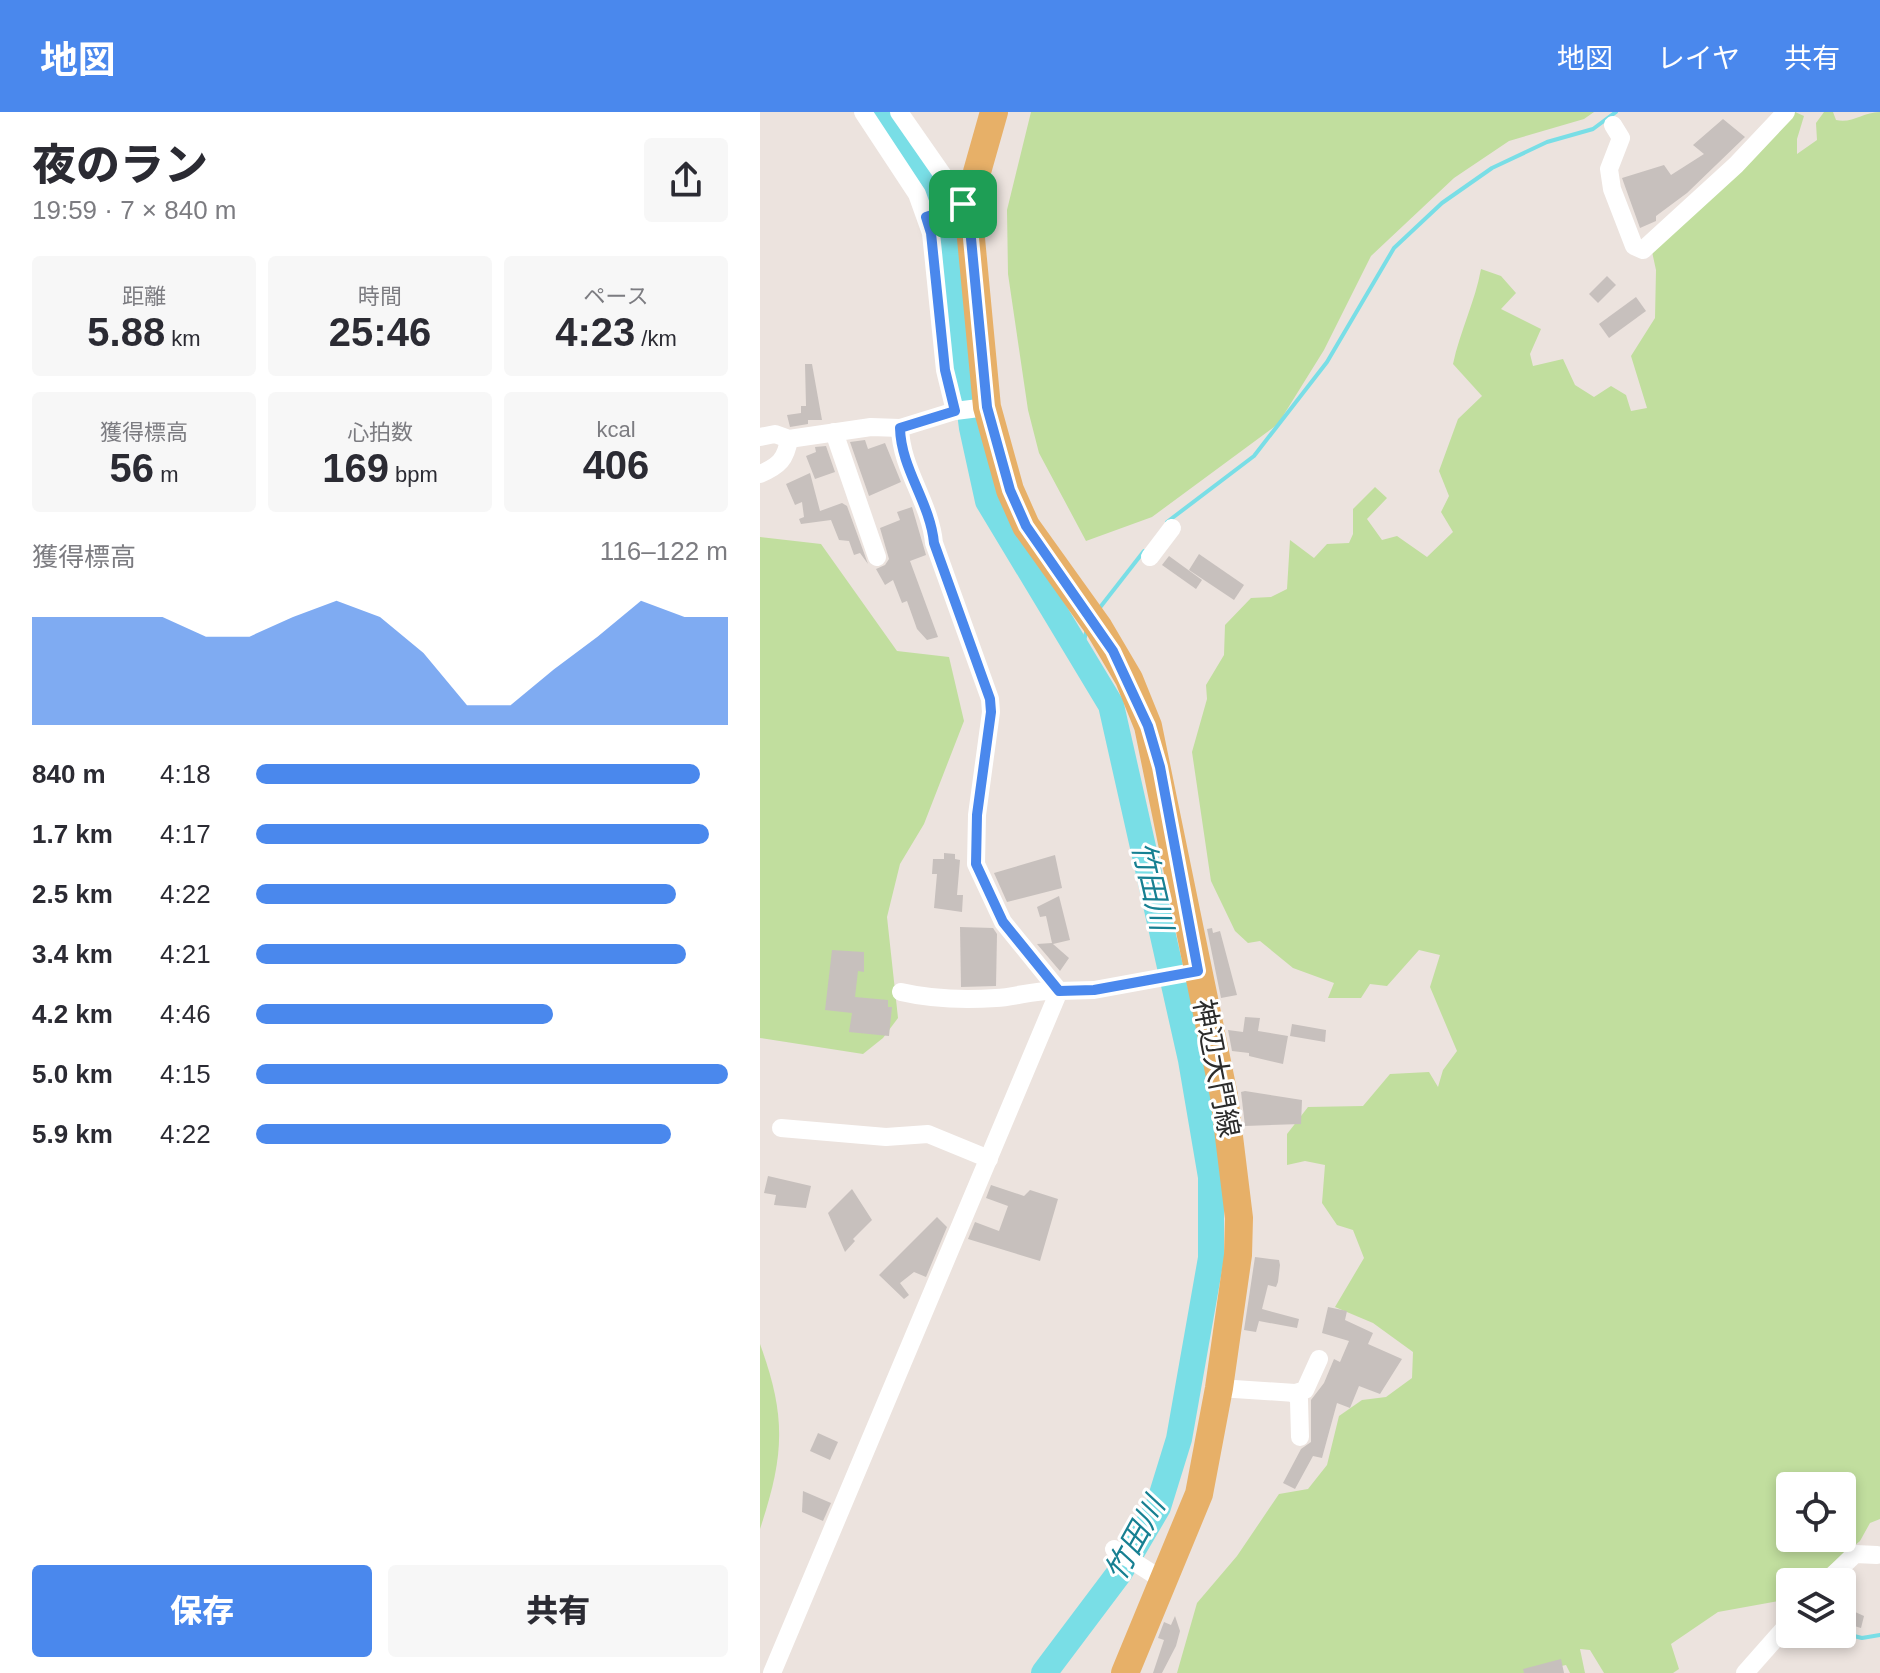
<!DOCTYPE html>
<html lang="ja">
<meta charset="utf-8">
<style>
:root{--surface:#fff;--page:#f7f7f7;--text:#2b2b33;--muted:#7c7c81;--accent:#4a88ed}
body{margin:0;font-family:Arial,"Noto Sans JP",sans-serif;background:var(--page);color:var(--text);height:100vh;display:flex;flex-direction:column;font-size:30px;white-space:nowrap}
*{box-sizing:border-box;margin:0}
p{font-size:26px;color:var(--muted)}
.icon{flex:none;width:44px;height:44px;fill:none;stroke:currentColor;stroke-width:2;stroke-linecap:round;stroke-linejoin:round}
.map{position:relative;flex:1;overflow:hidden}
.drawer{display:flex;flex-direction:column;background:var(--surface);width:760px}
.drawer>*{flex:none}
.controls{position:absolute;left:1016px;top:1360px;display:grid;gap:16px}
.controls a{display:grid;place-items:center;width:80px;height:80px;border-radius:8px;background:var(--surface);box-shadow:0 4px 12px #0003;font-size:40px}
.pin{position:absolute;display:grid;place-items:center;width:68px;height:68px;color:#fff;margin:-34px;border-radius:16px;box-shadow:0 4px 12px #0006}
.round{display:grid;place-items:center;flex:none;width:84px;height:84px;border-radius:8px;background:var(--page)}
.overview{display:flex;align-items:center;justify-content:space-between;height:136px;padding:0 32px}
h1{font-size:44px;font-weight:800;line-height:60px}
.metrics{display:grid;grid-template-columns:repeat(3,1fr);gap:12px;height:136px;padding:8px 32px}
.metrics div{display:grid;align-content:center;border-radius:8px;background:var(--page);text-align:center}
.metrics b{font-size:40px;font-weight:800}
.metrics small{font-size:22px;font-weight:400}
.metrics p{font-size:22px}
.chart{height:224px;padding:16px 32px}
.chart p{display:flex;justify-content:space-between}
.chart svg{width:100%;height:144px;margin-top:8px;fill:var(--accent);opacity:.7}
.button{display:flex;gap:16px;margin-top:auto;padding:16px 32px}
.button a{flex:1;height:92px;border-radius:8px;background:var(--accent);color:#fff;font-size:32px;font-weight:800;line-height:92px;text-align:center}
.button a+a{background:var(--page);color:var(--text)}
ul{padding:0 32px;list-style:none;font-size:26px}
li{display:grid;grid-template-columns:128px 96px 1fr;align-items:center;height:60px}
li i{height:20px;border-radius:10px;background:var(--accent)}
header{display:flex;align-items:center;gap:48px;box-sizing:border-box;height:112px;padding:0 40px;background:var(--accent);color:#fff}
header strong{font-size:38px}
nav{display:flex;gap:44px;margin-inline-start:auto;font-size:28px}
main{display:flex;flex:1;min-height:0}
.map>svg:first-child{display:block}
.green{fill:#c1de9e;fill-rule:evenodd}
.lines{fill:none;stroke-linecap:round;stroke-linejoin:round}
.stream{stroke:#79dee6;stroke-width:4}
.river{stroke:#79dee6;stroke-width:26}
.building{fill:#c7c0bd}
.minor{stroke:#fff;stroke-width:18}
.primary{stroke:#e7b068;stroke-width:28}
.route-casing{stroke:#fff;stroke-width:16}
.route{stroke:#4a88ed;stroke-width:10}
.labels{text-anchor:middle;stroke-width:6;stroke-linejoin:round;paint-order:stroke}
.street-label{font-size:28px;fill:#2b2b2b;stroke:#fff}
.water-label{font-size:30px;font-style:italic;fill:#178092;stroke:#fff}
</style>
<header>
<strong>地図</strong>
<nav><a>地図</a><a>レイヤ</a><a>共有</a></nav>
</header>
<main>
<section class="drawer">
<div class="overview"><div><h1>夜のラン</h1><p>19:59 · 7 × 840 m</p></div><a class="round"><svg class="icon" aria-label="share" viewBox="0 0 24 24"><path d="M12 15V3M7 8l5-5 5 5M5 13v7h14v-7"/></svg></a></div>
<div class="metrics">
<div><p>距離</p><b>5.88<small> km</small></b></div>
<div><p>時間</p><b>25:46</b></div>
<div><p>ペース</p><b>4:23<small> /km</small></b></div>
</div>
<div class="metrics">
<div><p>獲得標高</p><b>56<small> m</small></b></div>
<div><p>心拍数</p><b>169<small> bpm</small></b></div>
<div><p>kcal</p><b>406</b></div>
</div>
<div class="chart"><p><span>獲得標高</span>116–122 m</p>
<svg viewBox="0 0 160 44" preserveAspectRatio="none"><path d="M0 44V11L10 11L20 11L30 11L40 17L50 17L60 11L70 6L80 11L90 22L100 38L110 38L120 27L130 17L140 6L150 11L160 11V44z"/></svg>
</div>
<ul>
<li><b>840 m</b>4:18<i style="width:94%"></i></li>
<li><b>1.7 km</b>4:17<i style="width:96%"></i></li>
<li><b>2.5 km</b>4:22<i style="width:89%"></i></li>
<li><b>3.4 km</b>4:21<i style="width:91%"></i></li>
<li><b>4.2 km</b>4:46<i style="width:63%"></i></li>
<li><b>5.0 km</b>4:15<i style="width:100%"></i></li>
<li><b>5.9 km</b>4:22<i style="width:88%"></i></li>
</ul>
<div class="button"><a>保存</a><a>共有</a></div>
</section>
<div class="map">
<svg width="1120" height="1561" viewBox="0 0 1120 1561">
<rect width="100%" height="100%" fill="#ece3de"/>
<g class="green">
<path d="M271,0H834L824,7L749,29L694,66L611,144L564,238L518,312L392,405L326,429L279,341L268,298L248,162L247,98Z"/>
<path d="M1035,0L1044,4L1037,27V42L1057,28L1056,11L1064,0H1073L1076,8C1092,12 1103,0 1120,0V1407L1110,1411L1100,1429L1050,1470H1030V1487L958,1500L911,1532L919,1557L913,1561H844L830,1538L820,1537L825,1561H810L806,1553L767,1561H417L437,1491L477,1444L519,1382L548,1377L567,1353L579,1304L602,1288L626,1285L652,1266L653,1240L613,1211L575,1195L604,1146L593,1118L577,1113L562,1091L565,1053L545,1049L527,1053V1022L548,995L603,994L630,962L669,960L678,975L683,958L697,939L670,875L680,843L659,838L627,874L610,872L601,886H568L574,871L533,856L500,829L488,831L475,819L451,769L432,640L447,587L446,573L464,543L465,513L491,486L511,485L527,477L530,428L554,446L567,432L589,431L593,422V397L615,375L627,386L607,407L622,428L637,424L667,445L693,420L681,400L689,384L679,359L698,307L722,284L693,252C700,219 715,190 721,157L741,164L756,181L741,197L781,217L770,242L773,254L803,247L815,273L834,285L851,274L866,283L871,299L887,296L871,244L895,206L896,158L891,135ZM1030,1374H1082V1426H1030Z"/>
<path d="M0,425L61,432L137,539L189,545L204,609L164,712L140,752L127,805L138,906L123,926L103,942L0,926Z"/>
<path d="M0,1232C27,1306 24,1344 0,1417Z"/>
</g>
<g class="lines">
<g class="stream">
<path d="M407,410L494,344L567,250L634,136L682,91L732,56L787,30L833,17L856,0"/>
<path d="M338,498L384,439"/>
<path d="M320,547L327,516"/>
<path d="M1082,1521L1102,1526L1120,1523"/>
</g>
<path class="river" d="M120,0L177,84L187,119L212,316L228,389L351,593L431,948L451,1065V1146L419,1327L398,1395L360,1460L284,1561"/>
</g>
<g class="building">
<path d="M963,7L985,25L927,81L896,104V109L880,116L862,66L904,53L911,63L944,42L933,33Z"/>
<path d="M847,164L856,173L838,191L829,182Z"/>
<path d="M876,185L886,199L849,226L839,212Z"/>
<path d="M45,252H52L62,308H48V312L30,315L27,303L41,301V294H46Z"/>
<path d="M105,328L108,337L125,331L141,370L109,384L90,330Z"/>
<path d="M66,334L75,360L55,367L46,344L56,340L55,335Z"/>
<path d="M50,361L60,399L82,391L87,394L108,452L100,441L94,443L89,429L79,428L71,408L41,412L39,407L44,405L42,390L35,393L26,372Z"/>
<path d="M152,395L166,443L150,449L178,525L167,528L157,517L147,489L142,491L133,468L125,473L116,457L125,453L129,447L120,416L140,408L137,400Z"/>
<path d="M439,442L484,473L474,488L429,458Z"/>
<path d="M409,444L442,468L436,477L402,453Z"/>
<path d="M184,741L195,742V747L200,748L197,783H203L202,800L174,796L177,762H172L173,747H184Z"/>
<path d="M295,743L302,776L247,790L234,761Z"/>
<path d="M299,784L310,828L293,832L309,846L300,859L277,832L292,831L286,804L280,805L277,795Z"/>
<path d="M200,815L233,816L237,822L236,874L201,875Z"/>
<path d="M452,816L453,821L460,819L477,883L461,886L447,817Z"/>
<path d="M72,838L104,840V860L98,859L95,885L128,888V895H132L129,924L89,920L92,901L65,898Z"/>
<path d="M485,905L500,906L498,919L528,924L523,952L489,944V941L472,939L468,918L483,920Z"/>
<path d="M532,912L566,918L565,930L530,924Z"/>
<path d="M485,979L542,988L541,1012L485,1014L481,980Z"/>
<path d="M8,1064L51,1074L46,1096L14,1093L16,1083L4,1081Z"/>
<path d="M231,1073L264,1084L270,1078L298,1087L280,1149L208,1127L215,1110L239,1119L248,1094L226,1086Z"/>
<path d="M92,1077L112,1108L93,1127L95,1129L85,1140L68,1101Z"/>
<path d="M177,1105L187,1115L166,1165L154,1160L140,1171L149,1183L144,1187L119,1163Z"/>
<path d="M495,1145L519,1148L520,1153L518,1170L516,1175L508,1173L502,1197L539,1207L537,1216L499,1209L496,1220L484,1218Z"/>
<path d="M568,1195L587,1199L585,1208L613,1221L608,1232L642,1247L620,1282L599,1274L590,1296L577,1291L562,1346L553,1344L535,1377L523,1371L541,1337L551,1330V1288L564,1271L574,1247L580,1250L589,1229L562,1221Z"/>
<path d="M58,1321L78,1330L70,1348L50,1339Z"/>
<path d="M43,1379L71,1391L63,1409L42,1400Z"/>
<path d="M1082,1494L1104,1504L1101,1516L1091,1513L1087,1531L1082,1530Z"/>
<path d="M415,1504L420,1519L416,1534L402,1561H393L404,1528L398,1526L404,1510L411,1513Z"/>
<path d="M801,1547L804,1561H764L763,1557Z"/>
</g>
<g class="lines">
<g class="minor">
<path d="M103,0L157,82L171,121L185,258L195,299"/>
<path d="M139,0L203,92"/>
<path d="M853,13L861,26L849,57L852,77L874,134L883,138L976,53L1026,0"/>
<path d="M166,105L211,90"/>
<path d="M140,316C141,357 170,390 174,431L230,587L231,600L217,703L216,752L243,810L299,879"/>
<path d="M74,320L117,445"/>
<path d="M0,325L15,322L29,327L111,315L140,316L195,299L227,295"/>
<path d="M0,362C19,354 26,347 29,327"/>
<path d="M390,445L412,416"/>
<path d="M141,880C171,887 205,888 236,886C257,885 277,877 299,879"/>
<path d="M21,1016L126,1025L168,1022L229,1047"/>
<path d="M459,1276L535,1281L545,1278L559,1247"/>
<path d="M535,1281L539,1288L540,1325"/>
<path d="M354,1437L404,1469"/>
<path d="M1066,1470L1095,1442L1117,1443"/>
<path d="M12,1561L299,879L334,878L438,859"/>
<path d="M985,1561L1030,1510"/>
</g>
<path class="primary" d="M234,0L217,60L210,116L227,295L250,378L266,414L339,516L369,567L388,614L464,984L479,1106L478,1143L459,1276L439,1382L365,1561"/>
</g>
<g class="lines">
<g class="route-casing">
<path id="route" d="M211,90L210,116L227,295L250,378L266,414L353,539L388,614L400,655L438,859L334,878L299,879L243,810L216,752L217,703L231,600L230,587L174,431C170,390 141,357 140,316L195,299L185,258L171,121L166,105Z"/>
</g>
<use href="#route" class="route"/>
</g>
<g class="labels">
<g class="street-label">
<text transform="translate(457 956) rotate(79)" y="10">神辺大門線</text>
</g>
<g class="water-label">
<text transform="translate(392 774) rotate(77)" y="10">竹田川</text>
<text transform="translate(375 1427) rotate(-61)" y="10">竹田川</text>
</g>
</g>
</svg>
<div class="controls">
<a><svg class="icon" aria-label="locate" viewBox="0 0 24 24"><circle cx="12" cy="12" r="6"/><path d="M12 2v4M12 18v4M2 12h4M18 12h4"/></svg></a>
<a><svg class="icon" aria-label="layers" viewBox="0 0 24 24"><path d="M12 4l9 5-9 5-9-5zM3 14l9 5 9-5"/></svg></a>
</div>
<div class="pin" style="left:203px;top:92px;background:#1e9e55"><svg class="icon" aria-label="arrive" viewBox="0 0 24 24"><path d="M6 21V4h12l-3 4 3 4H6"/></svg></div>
</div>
</main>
